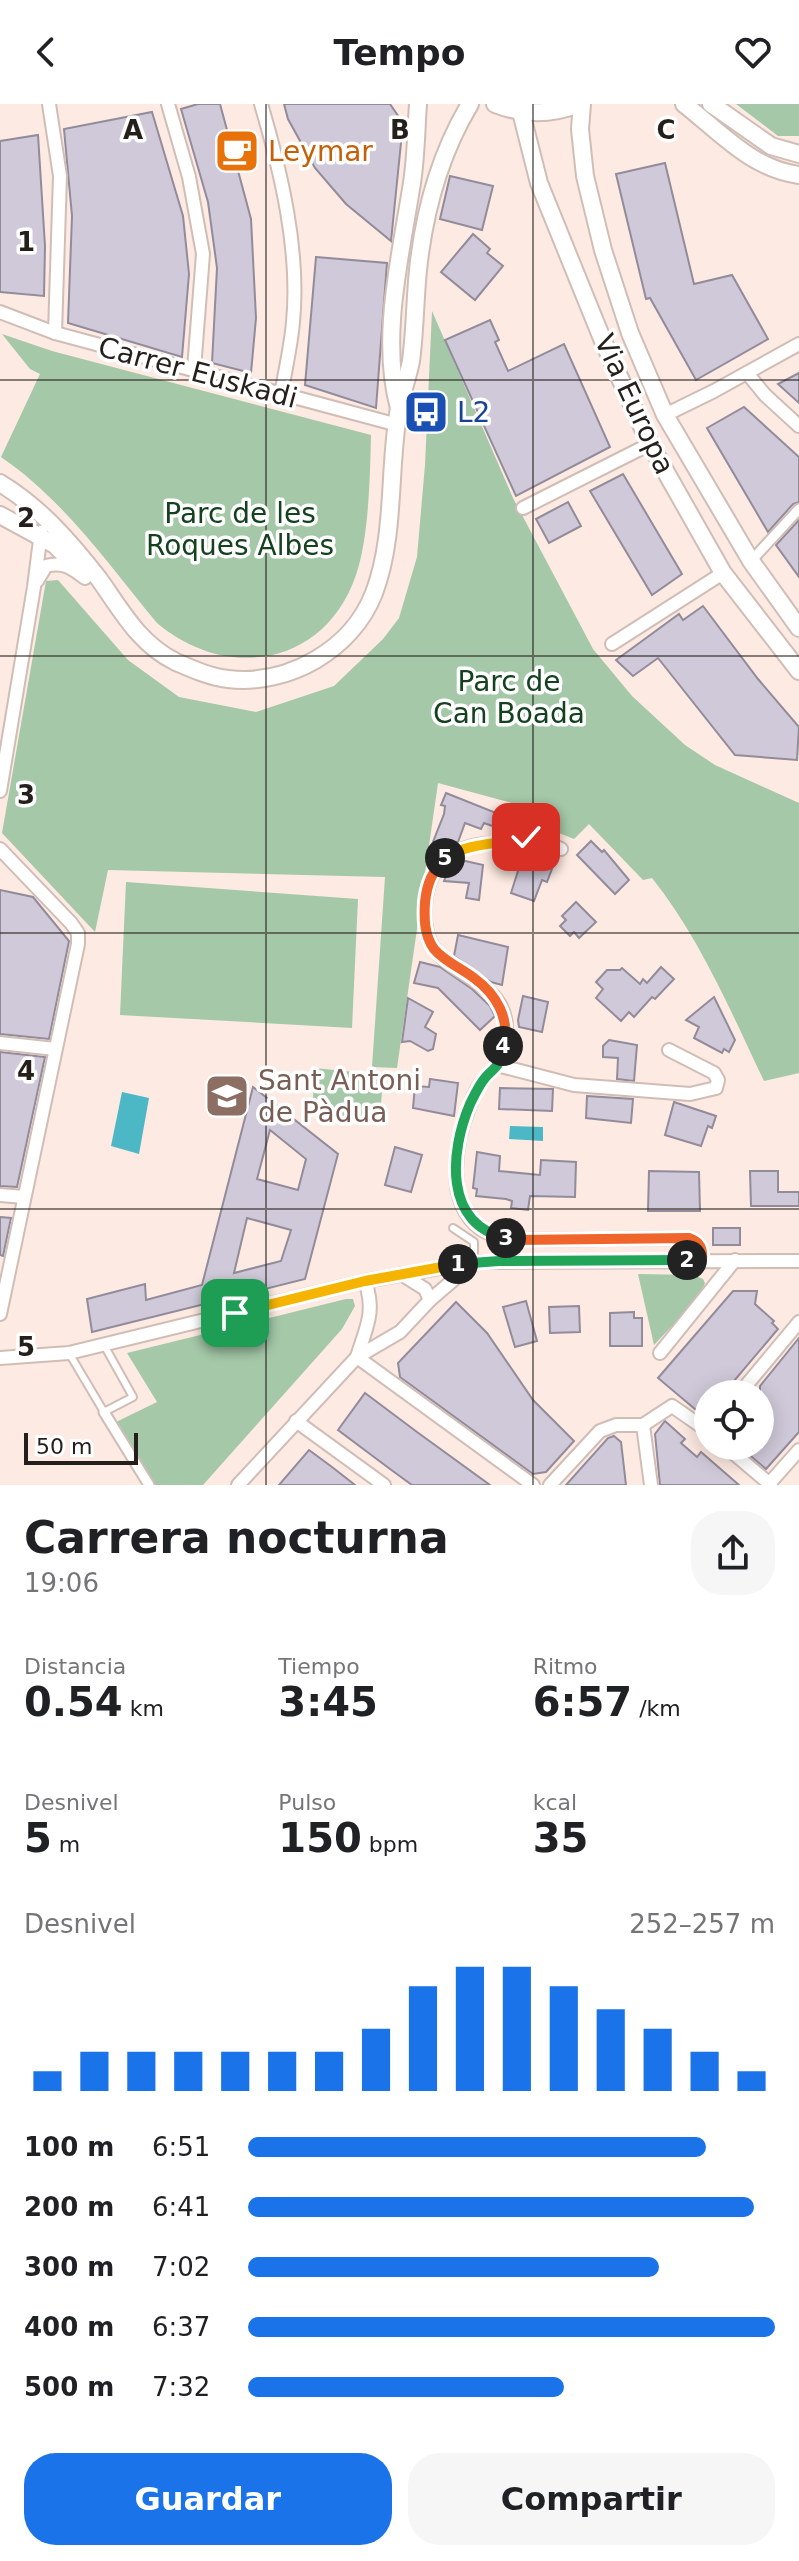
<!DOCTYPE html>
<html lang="es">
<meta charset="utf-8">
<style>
:root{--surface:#fff;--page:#f6f6f6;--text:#202124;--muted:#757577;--accent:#1a73e8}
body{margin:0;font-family:"DejaVu Sans",sans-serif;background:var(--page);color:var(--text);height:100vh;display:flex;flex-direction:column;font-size:30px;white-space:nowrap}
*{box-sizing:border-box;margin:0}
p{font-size:26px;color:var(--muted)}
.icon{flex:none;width:44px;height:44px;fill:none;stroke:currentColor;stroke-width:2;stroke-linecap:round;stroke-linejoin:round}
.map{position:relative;height:1381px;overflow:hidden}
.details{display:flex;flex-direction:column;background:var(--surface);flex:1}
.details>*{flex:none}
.controls{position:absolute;left:694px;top:1276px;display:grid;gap:16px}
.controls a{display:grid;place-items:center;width:80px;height:80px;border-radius:50%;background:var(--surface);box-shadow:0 4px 20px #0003;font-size:40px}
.scale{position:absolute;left:24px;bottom:20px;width:114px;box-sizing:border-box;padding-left:8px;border:4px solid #251f1c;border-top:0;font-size:22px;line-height:28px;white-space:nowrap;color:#251f1c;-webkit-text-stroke:6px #fff;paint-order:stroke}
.pin{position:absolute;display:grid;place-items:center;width:68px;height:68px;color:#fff;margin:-34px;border-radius:16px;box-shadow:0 4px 12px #0006}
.km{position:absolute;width:40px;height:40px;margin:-20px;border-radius:50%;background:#222;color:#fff;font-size:22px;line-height:40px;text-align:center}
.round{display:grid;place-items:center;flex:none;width:84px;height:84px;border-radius:32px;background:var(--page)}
.summary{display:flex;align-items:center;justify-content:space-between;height:136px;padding:0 24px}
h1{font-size:44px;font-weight:800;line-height:60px}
.stats{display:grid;grid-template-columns:repeat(3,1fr);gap:12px;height:136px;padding:8px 24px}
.stats div{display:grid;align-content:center}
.stats b{font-size:40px;font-weight:800}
.stats small{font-size:22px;font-weight:400}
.stats p{font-size:22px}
.chart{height:224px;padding:16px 24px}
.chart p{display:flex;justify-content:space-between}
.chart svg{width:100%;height:144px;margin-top:8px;stroke:var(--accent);stroke-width:6}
.action{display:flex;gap:16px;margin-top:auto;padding:16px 24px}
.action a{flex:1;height:92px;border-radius:32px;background:var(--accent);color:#fff;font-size:32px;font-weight:800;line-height:92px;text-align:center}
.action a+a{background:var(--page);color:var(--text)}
ul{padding:0 24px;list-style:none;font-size:26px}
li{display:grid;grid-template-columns:128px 96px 1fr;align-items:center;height:60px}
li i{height:20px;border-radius:10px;background:var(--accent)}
header{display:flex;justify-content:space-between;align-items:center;height:104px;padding:0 24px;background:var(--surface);font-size:36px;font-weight:800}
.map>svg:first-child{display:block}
.green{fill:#a4c8a8}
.water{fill:#4cb7c5}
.building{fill:#d0c9d9;stroke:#928b9a;stroke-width:2;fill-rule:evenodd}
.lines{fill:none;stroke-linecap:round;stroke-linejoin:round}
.service-casing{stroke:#d0beb6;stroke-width:10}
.pedestrian-casing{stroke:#d0beb6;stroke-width:13}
.minor-casing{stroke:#d0beb6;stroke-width:16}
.tertiary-casing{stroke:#d0beb6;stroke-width:20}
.service{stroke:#fff;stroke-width:6}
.pedestrian{stroke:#fff;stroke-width:9}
.minor{stroke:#fff;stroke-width:12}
.tertiary{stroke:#fff;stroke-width:16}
.split-1-casing{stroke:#fff;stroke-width:16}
.split-2-casing{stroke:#fff;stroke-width:16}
.split-3-casing{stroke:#fff;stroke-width:16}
.split-4-casing{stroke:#fff;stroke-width:16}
.split-5-casing{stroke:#fff;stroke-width:16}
.split-6-casing{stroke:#fff;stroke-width:16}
.split-1{stroke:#f5b400;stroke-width:10}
.split-2{stroke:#22a559;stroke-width:10}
.split-3{stroke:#f0652b;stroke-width:10}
.split-4{stroke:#22a559;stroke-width:10}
.split-5{stroke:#f0652b;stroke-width:10}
.split-6{stroke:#f5b400;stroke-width:10}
.grid{fill:none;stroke:#251f1c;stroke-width:2;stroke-opacity:0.55}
.labels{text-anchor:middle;stroke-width:7;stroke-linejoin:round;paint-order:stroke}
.food-label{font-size:28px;fill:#c56008;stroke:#fff;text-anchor:start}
.street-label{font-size:28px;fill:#251f1c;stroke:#fff}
.transit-label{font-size:28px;fill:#164399;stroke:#fff;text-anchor:start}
.park-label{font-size:28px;fill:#14411e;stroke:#fff}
.education-label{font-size:28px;fill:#785e54;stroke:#fff;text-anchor:start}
.grid-label{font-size:26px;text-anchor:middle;font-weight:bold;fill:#251f1c;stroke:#fff;stroke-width:7;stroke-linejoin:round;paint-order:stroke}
</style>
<header><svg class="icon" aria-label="back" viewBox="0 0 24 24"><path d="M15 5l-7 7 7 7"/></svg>Tempo<svg class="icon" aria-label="heart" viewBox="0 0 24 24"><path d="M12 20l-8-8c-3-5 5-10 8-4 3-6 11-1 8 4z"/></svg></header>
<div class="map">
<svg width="799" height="1381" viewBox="0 0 799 1381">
<rect width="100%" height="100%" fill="#fdeae2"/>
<g class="green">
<path d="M736,0H799V32H778Z"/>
<path d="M432,207L513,394L593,545L632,592L685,641L715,661L799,699V969L764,977C731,908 700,834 652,774L643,776L589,720L574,735L544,723L523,706V702L438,679L397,964L372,963L385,773L108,766L95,828L2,729L46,477L58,476L128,556L179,593L256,608L334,582L383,535L399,514L417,453L425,361Z"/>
<path d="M2,230L52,247L371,331C370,372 369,433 356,471C325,562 227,578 157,519C108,460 64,396 1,353L40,270L30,265Z"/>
<path d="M126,778L358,795L352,924L120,911Z"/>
<path d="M315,964L383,971L380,1016L312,1009Z"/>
<path d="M638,1170L693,1171L703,1175L705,1179L699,1193L654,1241Z"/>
<path d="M346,1195H353L355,1202L342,1225L203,1381H154L114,1319L157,1298L127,1249Z"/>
</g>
<g class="water">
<path d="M122,988L149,994L139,1050L111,1042Z"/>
<path d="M510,1022L543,1023V1037L509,1035Z"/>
</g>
<g class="building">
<path d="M198,0H220L251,115L256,214L251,269L212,259L217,164L208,98L181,5Z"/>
<path d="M284,0H390L403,19L391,137L346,100L315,64L288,15Z"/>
<path d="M152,8L183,112L189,170L182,253L68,219L72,112L64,25Z"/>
<path d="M38,31L45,142L44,192L0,188V37Z"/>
<path d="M665,59L694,180L732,171L768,235L696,276L650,194L646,195L616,70Z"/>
<path d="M450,72L493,82L482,126L440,115Z"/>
<path d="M473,130L490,145L487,149L503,162L475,196L441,168Z"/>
<path d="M316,153L387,159L376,304L305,281Z"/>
<path d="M490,216L499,236L495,238L508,267L564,240L610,343L516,392L445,236Z"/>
<path d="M799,269V299L778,280Z"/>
<path d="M744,303L799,353V398L793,400L768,428L707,324Z"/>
<path d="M623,370L682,470L652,491L590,387Z"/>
<path d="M568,398L581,422L549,439L536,415Z"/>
<path d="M799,416V473L776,441Z"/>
<path d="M703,502L758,575L799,623L797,656L735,651L658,554L633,572L616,556L679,510L683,516Z"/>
<path d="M446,689L511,715L506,727L484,719L481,725L465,719L458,738L444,745L431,743L444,710L445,702L441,701Z"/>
<path d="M591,737L602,748L604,746L629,776L615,790L577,751Z"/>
<path d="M523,751L553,762L547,778L542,776L534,797L511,789Z"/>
<path d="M461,756L483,761L479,796L466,794L469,779L444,777L449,765Z"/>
<path d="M0,786L33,793L69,837L49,935L0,930Z"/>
<path d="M576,798L596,818L579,834L574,828L570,832L560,822L566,816L562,812Z"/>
<path d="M458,831L508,843L502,881L491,878L454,852Z"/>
<path d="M420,858L440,863L472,885L490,902L495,912L480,926L438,884L414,879Z"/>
<path d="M661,863L674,875L655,895L652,893L634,913L629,908L621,917L596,894L603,885L596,878L607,866H620L622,864L640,880L643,875L647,879Z"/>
<path d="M523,892L548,898L542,928L519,923L518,916Z"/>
<path d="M714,893L735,936L729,948L724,945L722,949L694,934L699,923L686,916Z"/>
<path d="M408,894L433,908L425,923L436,930L433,945L428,947L410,937L402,938Z"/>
<path d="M609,936L637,941L634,977L617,975L618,954L603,953V942Z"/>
<path d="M0,948L45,953L17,1083L0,1082Z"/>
<path d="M430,975L458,979L454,1012L413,1004L415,982L429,983Z"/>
<path d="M253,983L338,1050L305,1175L92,1228L87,1195L145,1180L146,1196L202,1181ZM270,1026L306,1055L298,1086L257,1075ZM247,1114L291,1126L281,1157L234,1169Z"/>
<path d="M500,984L553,985L552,1007L499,1005Z"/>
<path d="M587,992L633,995L631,1019L586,1014Z"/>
<path d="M674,998L716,1012L712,1024L708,1022L701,1042L665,1031Z"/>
<path d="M395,1043L422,1051L411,1088L385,1081Z"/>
<path d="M477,1048L500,1052L499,1067L540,1071L541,1056L576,1058L575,1093L530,1092L528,1106L511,1104L512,1097L506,1095L476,1092L477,1085L473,1084Z"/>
<path d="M649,1067L699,1068L700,1107H648Z"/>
<path d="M750,1067H778V1088H799V1102H751Z"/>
<path d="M0,1113L11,1114L3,1152L0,1151Z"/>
<rect x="713" y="1124" width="27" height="17"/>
<path d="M733,1187H757L755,1200L774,1217L772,1219L778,1225L723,1290H708V1316L658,1274Z"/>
<path d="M526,1197L537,1237L515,1243L503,1203Z"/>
<path d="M456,1198L487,1229L533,1296L574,1337L546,1368L533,1370L400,1273L398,1259Z"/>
<path d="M579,1202L580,1228L550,1229L549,1203Z"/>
<path d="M634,1208V1214H642V1242H610V1209Z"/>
<path d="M799,1234V1328L766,1365L739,1342H760V1282Z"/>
<path d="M365,1289L417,1328L490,1381H412L390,1365L338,1326Z"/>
<path d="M665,1317L685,1335L681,1339L697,1353L701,1348L739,1381H660L655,1330Z"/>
<path d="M614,1332L621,1338L626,1381H566L608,1334Z"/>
<path d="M309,1346L332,1363L355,1381H279Z"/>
</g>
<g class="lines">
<g class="service-casing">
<g id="service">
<path d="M453,1124L474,1138V1158"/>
<path d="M69,1249L104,1308L133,1293L104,1241"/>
</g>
</g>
<g class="pedestrian-casing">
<g id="pedestrian">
<path d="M751,457L799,405"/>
<path d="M104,1308L149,1381"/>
</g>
</g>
<g class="minor-casing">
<g id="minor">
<path d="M49,0L60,72L55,229"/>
<path d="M168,0L189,73L203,150L194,265"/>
<path d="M261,0C281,68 300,147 293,218C291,242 285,267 281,291"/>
<path d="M0,208L55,229L398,321"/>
<path d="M747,269L765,291L799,322"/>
<path d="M665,311L714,287L799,240"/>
<path d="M523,404L650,340"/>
<path d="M37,477L46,462C63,457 72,464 85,474"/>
<path d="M612,540L723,469"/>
<path d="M0,687L34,483L41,428"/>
<path d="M0,745L71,819L78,829V840L0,1210"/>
<path d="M561,745C536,734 536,733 509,738C502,740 493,739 485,740C449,744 427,765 425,802C424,817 425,830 433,843C453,873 507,879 506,926C506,936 503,953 497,961C494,966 488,970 485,974C479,981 473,992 470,1001C455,1037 444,1098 481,1125C491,1132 504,1133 516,1136L689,1134C700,1138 703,1144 702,1156"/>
<path d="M0,939L55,945"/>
<path d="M497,961L574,981L690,990L716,984L718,976L714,969L669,946"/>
<path d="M0,1091L24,1093"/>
<path d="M430,1196L473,1159"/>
<path d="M660,1249L735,1156"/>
<path d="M357,1253L533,1381"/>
<path d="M357,1253C366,1223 376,1209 365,1177"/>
<path d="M0,1254L69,1249L365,1177L474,1158L799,1157"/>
<path d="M739,1290L799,1218"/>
<path d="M296,1317L384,1381"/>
<path d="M643,1321L651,1381"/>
<path d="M725,1342L771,1381"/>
<path d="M238,1381L357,1253L400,1228L430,1196L425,1185L401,1170"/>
<path d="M550,1381L600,1327L616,1321H643L672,1302L708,1327"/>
<path d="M768,1381L799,1346"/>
</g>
</g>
<g class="tertiary-casing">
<g id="tertiary">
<path d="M495,0C523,11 551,11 579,0"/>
<path d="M582,0L580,25L585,72L603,146L630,229L665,311L751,457L799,524"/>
<path d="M684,0C720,28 752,65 799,71"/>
<path d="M711,0L771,42L799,50"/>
<path d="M521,8L539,79L603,237L650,340L723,469L799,567"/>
<path d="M399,304C380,236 400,154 411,85C416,58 416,28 418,0"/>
<path d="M0,379C40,403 71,439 99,475C122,507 139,540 176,558C192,565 210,573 228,575C288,582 352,546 374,489C396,431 388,364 399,304C402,288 408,273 411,257C415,227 415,196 418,166C424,109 440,50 470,0"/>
<path d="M0,411L55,441L72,458"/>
</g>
</g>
<use href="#service" class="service"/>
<use href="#pedestrian" class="pedestrian"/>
<use href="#minor" class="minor"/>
<use href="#tertiary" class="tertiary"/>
</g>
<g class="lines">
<g class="split-1-casing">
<path id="split-1" d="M235,1209L365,1177L458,1160"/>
</g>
<g class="split-2-casing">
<path id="split-2" d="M458,1160L499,1157L687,1156"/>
</g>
<g class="split-3-casing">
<path id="split-3" d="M506,1134L516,1136L689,1134C700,1138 703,1144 702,1156H687"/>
</g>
<g class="split-4-casing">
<path id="split-4" d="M503,942C501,948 500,955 498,960C495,965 489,969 485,974C479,981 474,992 470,1000C450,1047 443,1120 506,1134"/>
</g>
<g class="split-5-casing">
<path id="split-5" d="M445,754C432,767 427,780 425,798C424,814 424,831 434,845C445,858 461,864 474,874C496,890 511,915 503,942"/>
</g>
<g class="split-6-casing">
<path id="split-6" d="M445,754C473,737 496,742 526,733"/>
</g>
<use href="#split-1" class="split-1"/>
<use href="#split-2" class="split-2"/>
<use href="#split-3" class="split-3"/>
<use href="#split-4" class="split-4"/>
<use href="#split-5" class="split-5"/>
<use href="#split-6" class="split-6"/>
</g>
<path class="grid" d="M266,0V1381M533,0V1381M0,276H799M0,552H799M0,829H799M0,1105H799"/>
<defs>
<g id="cafe-square" transform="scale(2.3)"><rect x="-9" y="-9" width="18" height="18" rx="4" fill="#e8710a" stroke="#fff"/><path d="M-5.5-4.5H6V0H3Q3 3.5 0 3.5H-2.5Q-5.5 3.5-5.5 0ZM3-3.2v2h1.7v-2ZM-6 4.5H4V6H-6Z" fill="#fff"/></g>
<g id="bus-square" transform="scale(2.3)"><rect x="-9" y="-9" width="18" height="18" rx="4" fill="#1a4fb4" stroke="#fff"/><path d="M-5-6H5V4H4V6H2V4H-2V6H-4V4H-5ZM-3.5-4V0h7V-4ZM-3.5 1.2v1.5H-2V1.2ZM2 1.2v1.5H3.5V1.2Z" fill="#fff"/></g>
<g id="school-square" transform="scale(2.3)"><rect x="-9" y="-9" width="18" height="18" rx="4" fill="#8d6e63" stroke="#fff"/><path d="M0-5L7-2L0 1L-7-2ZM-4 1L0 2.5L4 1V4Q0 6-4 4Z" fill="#fff"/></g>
</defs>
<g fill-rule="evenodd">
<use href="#cafe-square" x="237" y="47"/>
<use href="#bus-square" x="426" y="308"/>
<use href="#school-square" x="227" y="992"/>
</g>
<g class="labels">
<g class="food-label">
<text x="268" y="57">Leymar</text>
</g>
<g class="street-label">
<text transform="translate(198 268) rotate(15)" y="10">Carrer Euskadi</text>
<text transform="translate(635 300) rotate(65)" y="10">Via Europa</text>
</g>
<g class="transit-label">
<text x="457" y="318">L2</text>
</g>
<g class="park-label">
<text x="240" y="419">Parc de les<tspan x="240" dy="32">Roques Albes</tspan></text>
<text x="509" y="587">Parc de<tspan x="509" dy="32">Can Boada</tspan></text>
</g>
<g class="education-label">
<text x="258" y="986">Sant Antoni<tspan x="258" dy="32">de Pàdua</tspan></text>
</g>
</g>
<g class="grid-label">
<text x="133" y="35">A</text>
<text x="400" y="35">B</text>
<text x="666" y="35">C</text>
<text x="26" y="147">1</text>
<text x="26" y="423">2</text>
<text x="26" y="700">3</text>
<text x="26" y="976">4</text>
<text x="26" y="1252">5</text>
</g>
</svg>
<div class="controls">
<a><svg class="icon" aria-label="locate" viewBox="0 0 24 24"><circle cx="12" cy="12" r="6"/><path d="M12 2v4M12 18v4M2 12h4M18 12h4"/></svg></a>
</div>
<div class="scale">50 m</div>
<div class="pin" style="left:235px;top:1209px;background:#1e9e55"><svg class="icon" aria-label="arrive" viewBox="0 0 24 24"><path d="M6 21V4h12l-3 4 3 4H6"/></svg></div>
<div class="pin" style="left:526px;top:733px;background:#d93025"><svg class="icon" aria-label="check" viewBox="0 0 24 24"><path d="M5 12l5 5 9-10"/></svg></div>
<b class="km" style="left:458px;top:1160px">1</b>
<b class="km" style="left:687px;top:1156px">2</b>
<b class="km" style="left:506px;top:1134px">3</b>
<b class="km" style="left:503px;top:942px">4</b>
<b class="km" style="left:445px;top:754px">5</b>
</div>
<section class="details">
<div class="summary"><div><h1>Carrera nocturna</h1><p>19:06</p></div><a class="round"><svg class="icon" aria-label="share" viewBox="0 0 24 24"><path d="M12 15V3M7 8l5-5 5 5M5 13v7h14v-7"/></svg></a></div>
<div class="stats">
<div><p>Distancia</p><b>0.54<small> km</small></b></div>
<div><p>Tiempo</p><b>3:45</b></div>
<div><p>Ritmo</p><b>6:57<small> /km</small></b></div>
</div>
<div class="stats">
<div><p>Desnivel</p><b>5<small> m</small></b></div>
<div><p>Pulso</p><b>150<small> bpm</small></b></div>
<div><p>kcal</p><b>35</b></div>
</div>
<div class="chart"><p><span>Desnivel</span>252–257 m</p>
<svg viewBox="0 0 160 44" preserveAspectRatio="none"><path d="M5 44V38M15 44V32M25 44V32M35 44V32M45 44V32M55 44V32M65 44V32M75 44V25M85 44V12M95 44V6M105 44V6M115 44V12M125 44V19M135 44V25M145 44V32M155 44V38"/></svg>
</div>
<ul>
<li><b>100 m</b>6:51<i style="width:87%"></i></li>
<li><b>200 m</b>6:41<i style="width:96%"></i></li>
<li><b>300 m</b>7:02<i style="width:78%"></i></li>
<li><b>400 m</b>6:37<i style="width:100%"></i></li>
<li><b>500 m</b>7:32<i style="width:60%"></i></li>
</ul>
<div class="action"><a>Guardar</a><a>Compartir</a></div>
</section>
